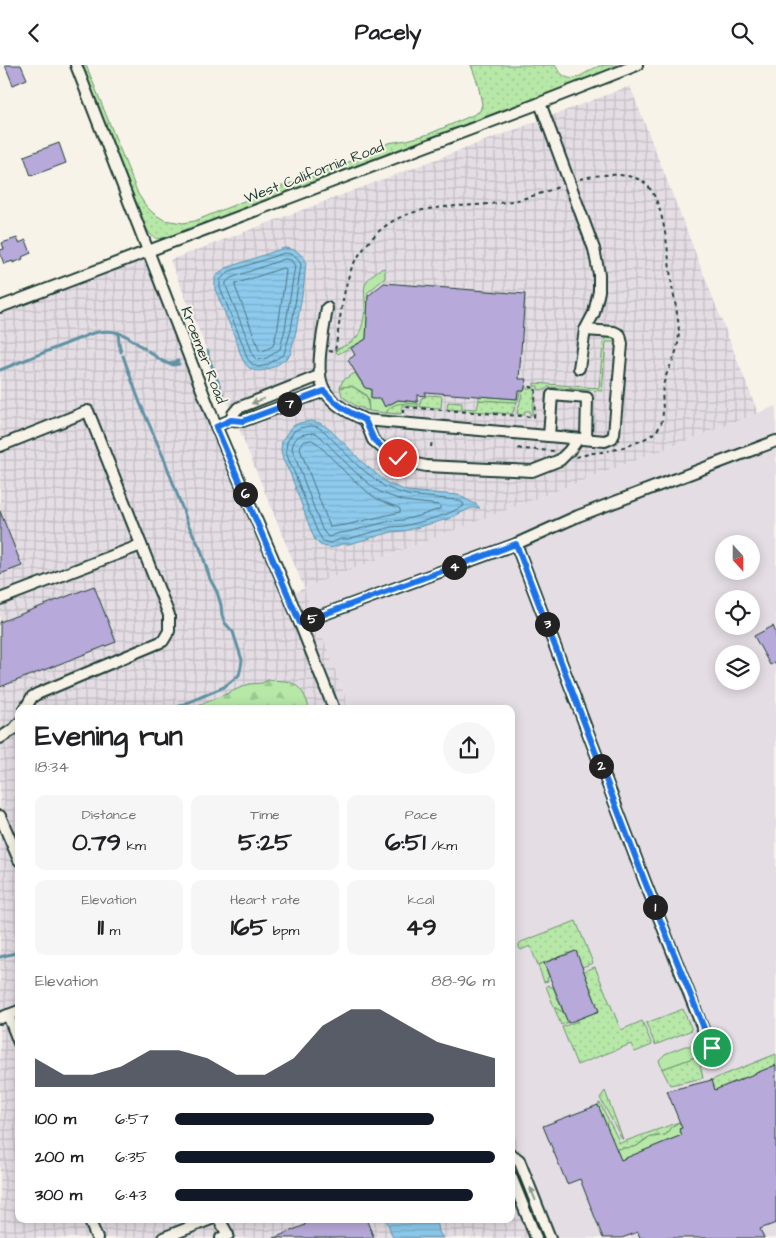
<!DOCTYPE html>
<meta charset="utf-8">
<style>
:root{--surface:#fff;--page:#f6f6f6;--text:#202124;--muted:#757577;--accent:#111827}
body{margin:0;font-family:"Architects Daughter",sans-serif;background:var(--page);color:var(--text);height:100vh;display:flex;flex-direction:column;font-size:19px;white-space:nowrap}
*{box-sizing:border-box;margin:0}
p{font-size:16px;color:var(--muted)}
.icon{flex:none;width:28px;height:28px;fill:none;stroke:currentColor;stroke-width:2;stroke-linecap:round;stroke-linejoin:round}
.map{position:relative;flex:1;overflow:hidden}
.details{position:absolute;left:15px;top:640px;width:500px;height:518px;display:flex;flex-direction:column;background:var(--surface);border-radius:10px;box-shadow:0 2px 12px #0003}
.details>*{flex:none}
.needle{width:32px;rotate:159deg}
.fabs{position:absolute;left:715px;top:470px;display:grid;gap:10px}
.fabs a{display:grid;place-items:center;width:45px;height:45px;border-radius:50%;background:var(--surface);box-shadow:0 2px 12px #0003;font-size:25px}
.pin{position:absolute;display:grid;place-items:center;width:42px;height:42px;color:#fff;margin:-21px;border:2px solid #fff;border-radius:50%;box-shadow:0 1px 5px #0007}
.km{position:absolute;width:25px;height:25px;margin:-12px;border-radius:50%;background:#222;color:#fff;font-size:14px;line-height:25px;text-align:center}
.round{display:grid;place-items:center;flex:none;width:52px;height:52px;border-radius:26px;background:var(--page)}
.summary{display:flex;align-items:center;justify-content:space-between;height:85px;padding:0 20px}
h1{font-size:28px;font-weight:700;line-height:38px}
.figures{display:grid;grid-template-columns:repeat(3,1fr);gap:8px;height:85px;padding:5px 20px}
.figures div{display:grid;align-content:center;border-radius:10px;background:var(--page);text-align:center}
.figures b{font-size:25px;font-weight:700}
.figures small{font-size:14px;font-weight:400}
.figures p{font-size:14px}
.chart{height:140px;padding:10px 20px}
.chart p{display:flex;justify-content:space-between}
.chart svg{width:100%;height:90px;margin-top:5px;fill:var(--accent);opacity:.7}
ul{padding:0 20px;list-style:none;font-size:16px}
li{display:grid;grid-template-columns:80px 60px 1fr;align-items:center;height:38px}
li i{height:12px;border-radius:6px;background:var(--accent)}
header{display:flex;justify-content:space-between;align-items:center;height:65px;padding:0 20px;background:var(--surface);font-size:22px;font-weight:700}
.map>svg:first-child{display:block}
.built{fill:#e4dde4;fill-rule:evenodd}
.industrial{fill:url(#industrial-grid)}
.grass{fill:url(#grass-dots);stroke:#6b926e}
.forest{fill:url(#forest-firs);stroke:#6b926e}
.garden{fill:#b7e8a8;stroke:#6b926e}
.water{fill:url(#water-rules);stroke:#6192a3}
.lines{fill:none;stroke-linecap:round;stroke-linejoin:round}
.shore{stroke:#4b757e;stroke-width:1}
.stream{stroke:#6192a3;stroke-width:3}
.building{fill:#b7a9d9;stroke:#1f3d34}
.minor-casing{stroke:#1f3d34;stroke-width:14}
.path{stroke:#1f3d34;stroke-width:2;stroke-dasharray:4 4;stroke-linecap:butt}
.minor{stroke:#f7f3e8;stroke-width:10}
.oneway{fill:#8b988e}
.route-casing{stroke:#fff;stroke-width:10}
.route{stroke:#1a73e8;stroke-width:6}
.labels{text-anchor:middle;stroke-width:4;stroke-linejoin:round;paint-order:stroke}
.street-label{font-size:15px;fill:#1f3d34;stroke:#f7f3e8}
</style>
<header><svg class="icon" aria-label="back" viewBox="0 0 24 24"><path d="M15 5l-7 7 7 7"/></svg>Pacely<svg class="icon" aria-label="search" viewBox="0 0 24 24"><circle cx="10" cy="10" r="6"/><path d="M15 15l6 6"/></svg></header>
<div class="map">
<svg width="776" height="1173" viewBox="0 0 776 1173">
<defs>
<pattern id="industrial-grid" width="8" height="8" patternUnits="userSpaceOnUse" patternTransform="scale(1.25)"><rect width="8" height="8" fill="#e4dde4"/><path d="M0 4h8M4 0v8" fill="none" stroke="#c3bfc4"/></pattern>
<pattern id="grass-dots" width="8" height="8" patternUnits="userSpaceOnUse" patternTransform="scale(1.25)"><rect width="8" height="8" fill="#b7e8a8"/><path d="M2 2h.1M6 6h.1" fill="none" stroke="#9dc891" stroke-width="1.8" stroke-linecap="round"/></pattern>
<pattern id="forest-firs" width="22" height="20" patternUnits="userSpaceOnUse" patternTransform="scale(1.25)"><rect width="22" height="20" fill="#b7e8a8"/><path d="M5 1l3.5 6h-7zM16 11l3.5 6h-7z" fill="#9dc891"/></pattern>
<pattern id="water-rules" width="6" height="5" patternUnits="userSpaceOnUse" patternTransform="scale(1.25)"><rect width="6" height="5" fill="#8dcaed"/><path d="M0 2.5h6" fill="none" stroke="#79aecc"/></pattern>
</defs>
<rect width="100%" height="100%" fill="#f7f3e8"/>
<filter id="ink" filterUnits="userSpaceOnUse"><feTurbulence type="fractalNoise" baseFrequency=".02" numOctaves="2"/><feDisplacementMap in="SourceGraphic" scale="10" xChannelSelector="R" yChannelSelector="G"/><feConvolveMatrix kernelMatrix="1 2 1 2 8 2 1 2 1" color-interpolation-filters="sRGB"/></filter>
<g filter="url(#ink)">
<path class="built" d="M776,341V1173H555L511,1060V644H350L304,523ZM724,479H751V506H724ZM724,534H751V561H724ZM724,589H751V616H724Z"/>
<path class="industrial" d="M630,21L758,348L304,523L350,644H19V1154H511V1060L555,1173H0V246L148,186L290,531L304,523L170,195Z"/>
<g class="grass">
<path d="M82,0H86L138,129L146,141L153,148L164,155L183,158L195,156L261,129L272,122L283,121L368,90L388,78L407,75L429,69L473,50L480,46L482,39L478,19L471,0H555C570,25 580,9 599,1C605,0 616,0 623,0L387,90L174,170C160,175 153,177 146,162Z"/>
<path d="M352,321L367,332L369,346L356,341L342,331L340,322Z"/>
<path d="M525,323L535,324L532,350H530V346H525L524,350L517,349C518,341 522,334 522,326H524Z"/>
<path d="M428,330L442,331L441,343L420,342L421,333L425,332Z"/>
<path d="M479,335L517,337L512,349L447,344L448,337L462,338V343L477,344Z"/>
<path d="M398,338L418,339V342L402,340L401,349L386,348L389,343Z"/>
<path d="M576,856L593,898L582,902L575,886L538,900L530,881L521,885L519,883V879L521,877Z"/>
<path d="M595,902L621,965L642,956L652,980L635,987L631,979L577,1000L562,962L578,956V954L599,946L584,906Z"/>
<path d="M554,942L563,947L568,957L561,960Z"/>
<path d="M683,944L692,965L655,980L646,958Z"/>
<path d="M776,989V1000L715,1025L712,1016L711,1015Z"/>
<path d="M698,991L703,1013L670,1020L662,1004Z"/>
<path d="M605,1026L623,1074H622L600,1033Z"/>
<path d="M600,1038L620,1078L679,1057L672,1062L668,1068L665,1070L659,1071H651L644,1075L637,1081L634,1082L616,1084L598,1040V1039Z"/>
</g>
<path class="forest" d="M268,615C275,616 284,615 290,617C301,621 307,633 309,644H191L249,619L262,618Z"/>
<g class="garden">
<path d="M385,203V213L367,228L368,230L366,274L338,289L336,287L337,284C345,281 354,277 359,269C363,261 365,248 365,239C365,224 361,219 375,208C379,205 380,204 385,203Z"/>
<path d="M609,272H614L615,274L614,277H606L602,326L548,322C545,326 542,325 538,324V321H534V318L599,323L603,279L604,275Z"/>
<path d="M355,308L365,323L371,324V333L381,334L385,342L398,335L417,337L418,336V339C406,339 393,335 386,348L369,346L368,334L365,329L352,321L340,322L343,315Z"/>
<path d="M518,326H520L519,333L517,337L479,335V331L517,334Z"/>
<path d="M544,898L549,912L547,913L548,916L544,917L538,900Z"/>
<path d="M549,920L550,922H553L563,947L554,942L546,921Z"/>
<path d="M685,981H693L696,983L698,991L662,1004L659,995L665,989Z"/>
<path d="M679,1057L682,1063L679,1064L682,1070L621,1095L616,1084L634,1082L637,1081L648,1073L665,1070L668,1068L672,1062Z"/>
</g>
<g class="water">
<path d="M284,183C295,184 300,187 306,196L304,218L296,266L290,290L288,292C276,302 255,315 244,297C240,291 239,282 236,275C229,258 222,241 215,224V213L217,210L226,203Z"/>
<path d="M311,356L320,358L329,364L354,388L361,396L387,418L407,426L458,430L477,440L480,443H471L448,454L404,466L392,467L349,479H342L331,483L320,480L315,475L312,468L290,408L283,395L281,385L282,376L291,362L299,358Z"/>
<path d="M386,1154H437L439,1167L443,1173H393Z"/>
</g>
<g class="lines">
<g class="shore">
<path d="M285,188C293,189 299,192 301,200L291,265L284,289L267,300L258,302L252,299L247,293L243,280L220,223V215L228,207Z"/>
<path d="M285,194L291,195L295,201L285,264L280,284L267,293L257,295L253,291L249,278L226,221V217L231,213Z"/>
<path d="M283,203H285L286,206L278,262L273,281L261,287L259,285L256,276L235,221L236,219Z"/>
<path d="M312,361L318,362L325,367L357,400L385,422L407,430L457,435L463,438L464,441L447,449L424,456L404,461L391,462L348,474H341L330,478L323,476L317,466L294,407L288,393L286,385L287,377L294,366L300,363Z"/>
<path d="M312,368H316L321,372L353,405L375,424L382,428L404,436L439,440L440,441V444L422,450L403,455L390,456L348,467L339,468L329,472L327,471L322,464L292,384C294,371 300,369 312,368Z"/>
<path d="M312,375L317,378L348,410L370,429L379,435L399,443L400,444V447L346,460L330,462L300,384L301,380L303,377Z"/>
</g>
<g class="stream">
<path d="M118,268L119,278L121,287"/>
<path d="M148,286L162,296L169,299L178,296"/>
<path d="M208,286V291L224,332"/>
<path d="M123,291L140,338L165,396L188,459L201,485L210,514L217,527L221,540L222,550L225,558L233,567L242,595L241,602L239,610L224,622L173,644"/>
<path d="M171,299L173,300L179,299"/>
<path d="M0,305L93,268C105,265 117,265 128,272C134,276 139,280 145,284"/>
<path d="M0,892L19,887"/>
</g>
</g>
<g class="building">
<path d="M5,0H21L27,14L13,20Z"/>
<path d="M59,78L66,98L31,111L24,91Z"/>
<path d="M17,173L19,178L26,175L31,188L22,192L23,194L13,198V196L4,199L0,188V185L4,184L2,178Z"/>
<path d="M384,218L525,229L519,314H527L524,326H518L517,334L425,327V331L417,330V337L398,335L385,342L381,334H371V324L365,323L348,295L355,290L351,283L366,274L368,231Z"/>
<path d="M0,446L22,501L0,509Z"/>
<path d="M94,521L116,577L0,622V557Z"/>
<path d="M773,561L776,568V597L770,600L754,571Z"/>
<path d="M576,886L599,946L568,958L544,898Z"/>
<path d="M776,1000V1158L760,1164L764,1173H640L638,1167L622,1173H603L580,1114L567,1119L543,1061L598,1040L621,1095L682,1070L679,1064L682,1063L667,1026L712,1015L715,1025Z"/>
<path d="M303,1154H366L374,1173H274L305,1160Z"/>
</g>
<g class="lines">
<g class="minor-casing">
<g id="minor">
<path d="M76,0L216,361L289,531L334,644"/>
<path d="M540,38L594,184L599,209V226L594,248L585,265L579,303"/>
<path d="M0,242L540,38L637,0"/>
<path d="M327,243C324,265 313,308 325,326C334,341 350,348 365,355"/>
<path d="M231,355L233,349L238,343L319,311"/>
<path d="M216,361L231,355L243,356L324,326"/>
<path d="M549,371L552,330L587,333L586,374"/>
<path d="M578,374L569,386L560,395L532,406L426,401L407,397L386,386L373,375L365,355L605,376L612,373L614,369L622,279L620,270L614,267L585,265"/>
<path d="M0,381L88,346L169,550V566L163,576L37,629L32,632L25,644"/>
<path d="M516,479L645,817L709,979L715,985"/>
<path d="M0,534L141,480"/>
<path d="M300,558L516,479L578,451L776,376"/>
<path d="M0,673L14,664L19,658"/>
<path d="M0,751L19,795"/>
<path d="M8,950L19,978"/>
<path d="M0,953L19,946"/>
<path d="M511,1089L519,1095L550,1173"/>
<path d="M511,1111L536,1173"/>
<path d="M89,1154L97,1173"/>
<path d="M219,1154L228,1170L221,1173"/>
<path d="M163,1173L211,1154"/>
</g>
</g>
<g class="path">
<path d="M580,114C597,109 632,106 646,119C666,139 668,194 672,221C675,239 681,260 678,278C676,293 666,306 663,321C661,333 665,348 661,359C655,374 623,383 608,386"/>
<path d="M329,286L334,287L335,286C340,259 342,224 353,200C357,192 363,185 368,178C402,135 450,144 498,138C520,136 540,129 561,121"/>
<path d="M403,348V344L405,342L534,352L536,323L525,321"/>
<path d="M431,382L432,375"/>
<path d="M518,383L522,384L555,386"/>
<path d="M576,392L593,388L603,387"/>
</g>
<use href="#minor" class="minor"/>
</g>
<defs><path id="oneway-solid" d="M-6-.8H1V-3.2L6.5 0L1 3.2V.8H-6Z" transform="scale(1.25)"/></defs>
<g class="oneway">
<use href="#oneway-solid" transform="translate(258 336) rotate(158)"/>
<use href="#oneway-solid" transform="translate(533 1129) rotate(-112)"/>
</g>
</g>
<g class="lines" filter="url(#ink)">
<g class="route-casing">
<path id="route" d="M398,393L386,386L374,375L365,355C346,346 338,341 324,326L243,356L231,355L216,362L300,558L516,479L645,817L712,983"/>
</g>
<use href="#route" class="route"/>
</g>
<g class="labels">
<g class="street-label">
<text transform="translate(314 107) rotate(-21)" y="5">West California Road</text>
<text transform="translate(204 290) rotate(69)" y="5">Kroemer Road</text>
</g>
</g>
</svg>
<div class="fabs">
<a><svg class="needle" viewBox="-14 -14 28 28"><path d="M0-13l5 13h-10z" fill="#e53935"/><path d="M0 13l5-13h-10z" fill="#757577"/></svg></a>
<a><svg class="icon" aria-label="locate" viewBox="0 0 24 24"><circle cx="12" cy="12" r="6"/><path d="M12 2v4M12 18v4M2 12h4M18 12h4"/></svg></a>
<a><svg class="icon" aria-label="layers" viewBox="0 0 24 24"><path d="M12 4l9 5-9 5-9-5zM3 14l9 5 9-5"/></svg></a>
</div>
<div class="pin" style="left:712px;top:983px;background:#1e9e55"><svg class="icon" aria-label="arrive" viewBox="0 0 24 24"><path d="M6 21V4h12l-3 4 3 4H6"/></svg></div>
<div class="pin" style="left:398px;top:393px;background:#d93025"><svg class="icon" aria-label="check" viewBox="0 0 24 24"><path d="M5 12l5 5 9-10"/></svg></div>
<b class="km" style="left:655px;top:842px">1</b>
<b class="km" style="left:601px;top:701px">2</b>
<b class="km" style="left:547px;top:559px">3</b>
<b class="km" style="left:454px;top:502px">4</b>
<b class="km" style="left:312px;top:554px">5</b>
<b class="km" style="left:245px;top:429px">6</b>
<b class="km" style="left:289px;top:339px">7</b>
<section class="details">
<div class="summary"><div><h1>Evening run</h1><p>18:34</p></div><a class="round"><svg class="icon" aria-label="share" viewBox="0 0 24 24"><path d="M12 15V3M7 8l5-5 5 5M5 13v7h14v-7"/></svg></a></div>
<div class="figures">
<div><p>Distance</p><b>0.79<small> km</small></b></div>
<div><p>Time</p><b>5:25</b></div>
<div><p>Pace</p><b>6:51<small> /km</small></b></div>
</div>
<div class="figures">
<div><p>Elevation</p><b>11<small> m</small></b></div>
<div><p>Heart rate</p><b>165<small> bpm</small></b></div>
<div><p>kcal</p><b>49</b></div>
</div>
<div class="chart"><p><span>Elevation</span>88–96 m</p>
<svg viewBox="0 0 160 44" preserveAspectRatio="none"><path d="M0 44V30L10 38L20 38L30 34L40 26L50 26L60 30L70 38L80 38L90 30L100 14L110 6L120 6L130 14L140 22L150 26L160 30V44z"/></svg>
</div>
<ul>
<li><b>100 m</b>6:57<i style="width:81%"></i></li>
<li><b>200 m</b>6:35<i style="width:100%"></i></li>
<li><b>300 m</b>6:43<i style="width:93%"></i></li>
</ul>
</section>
</div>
